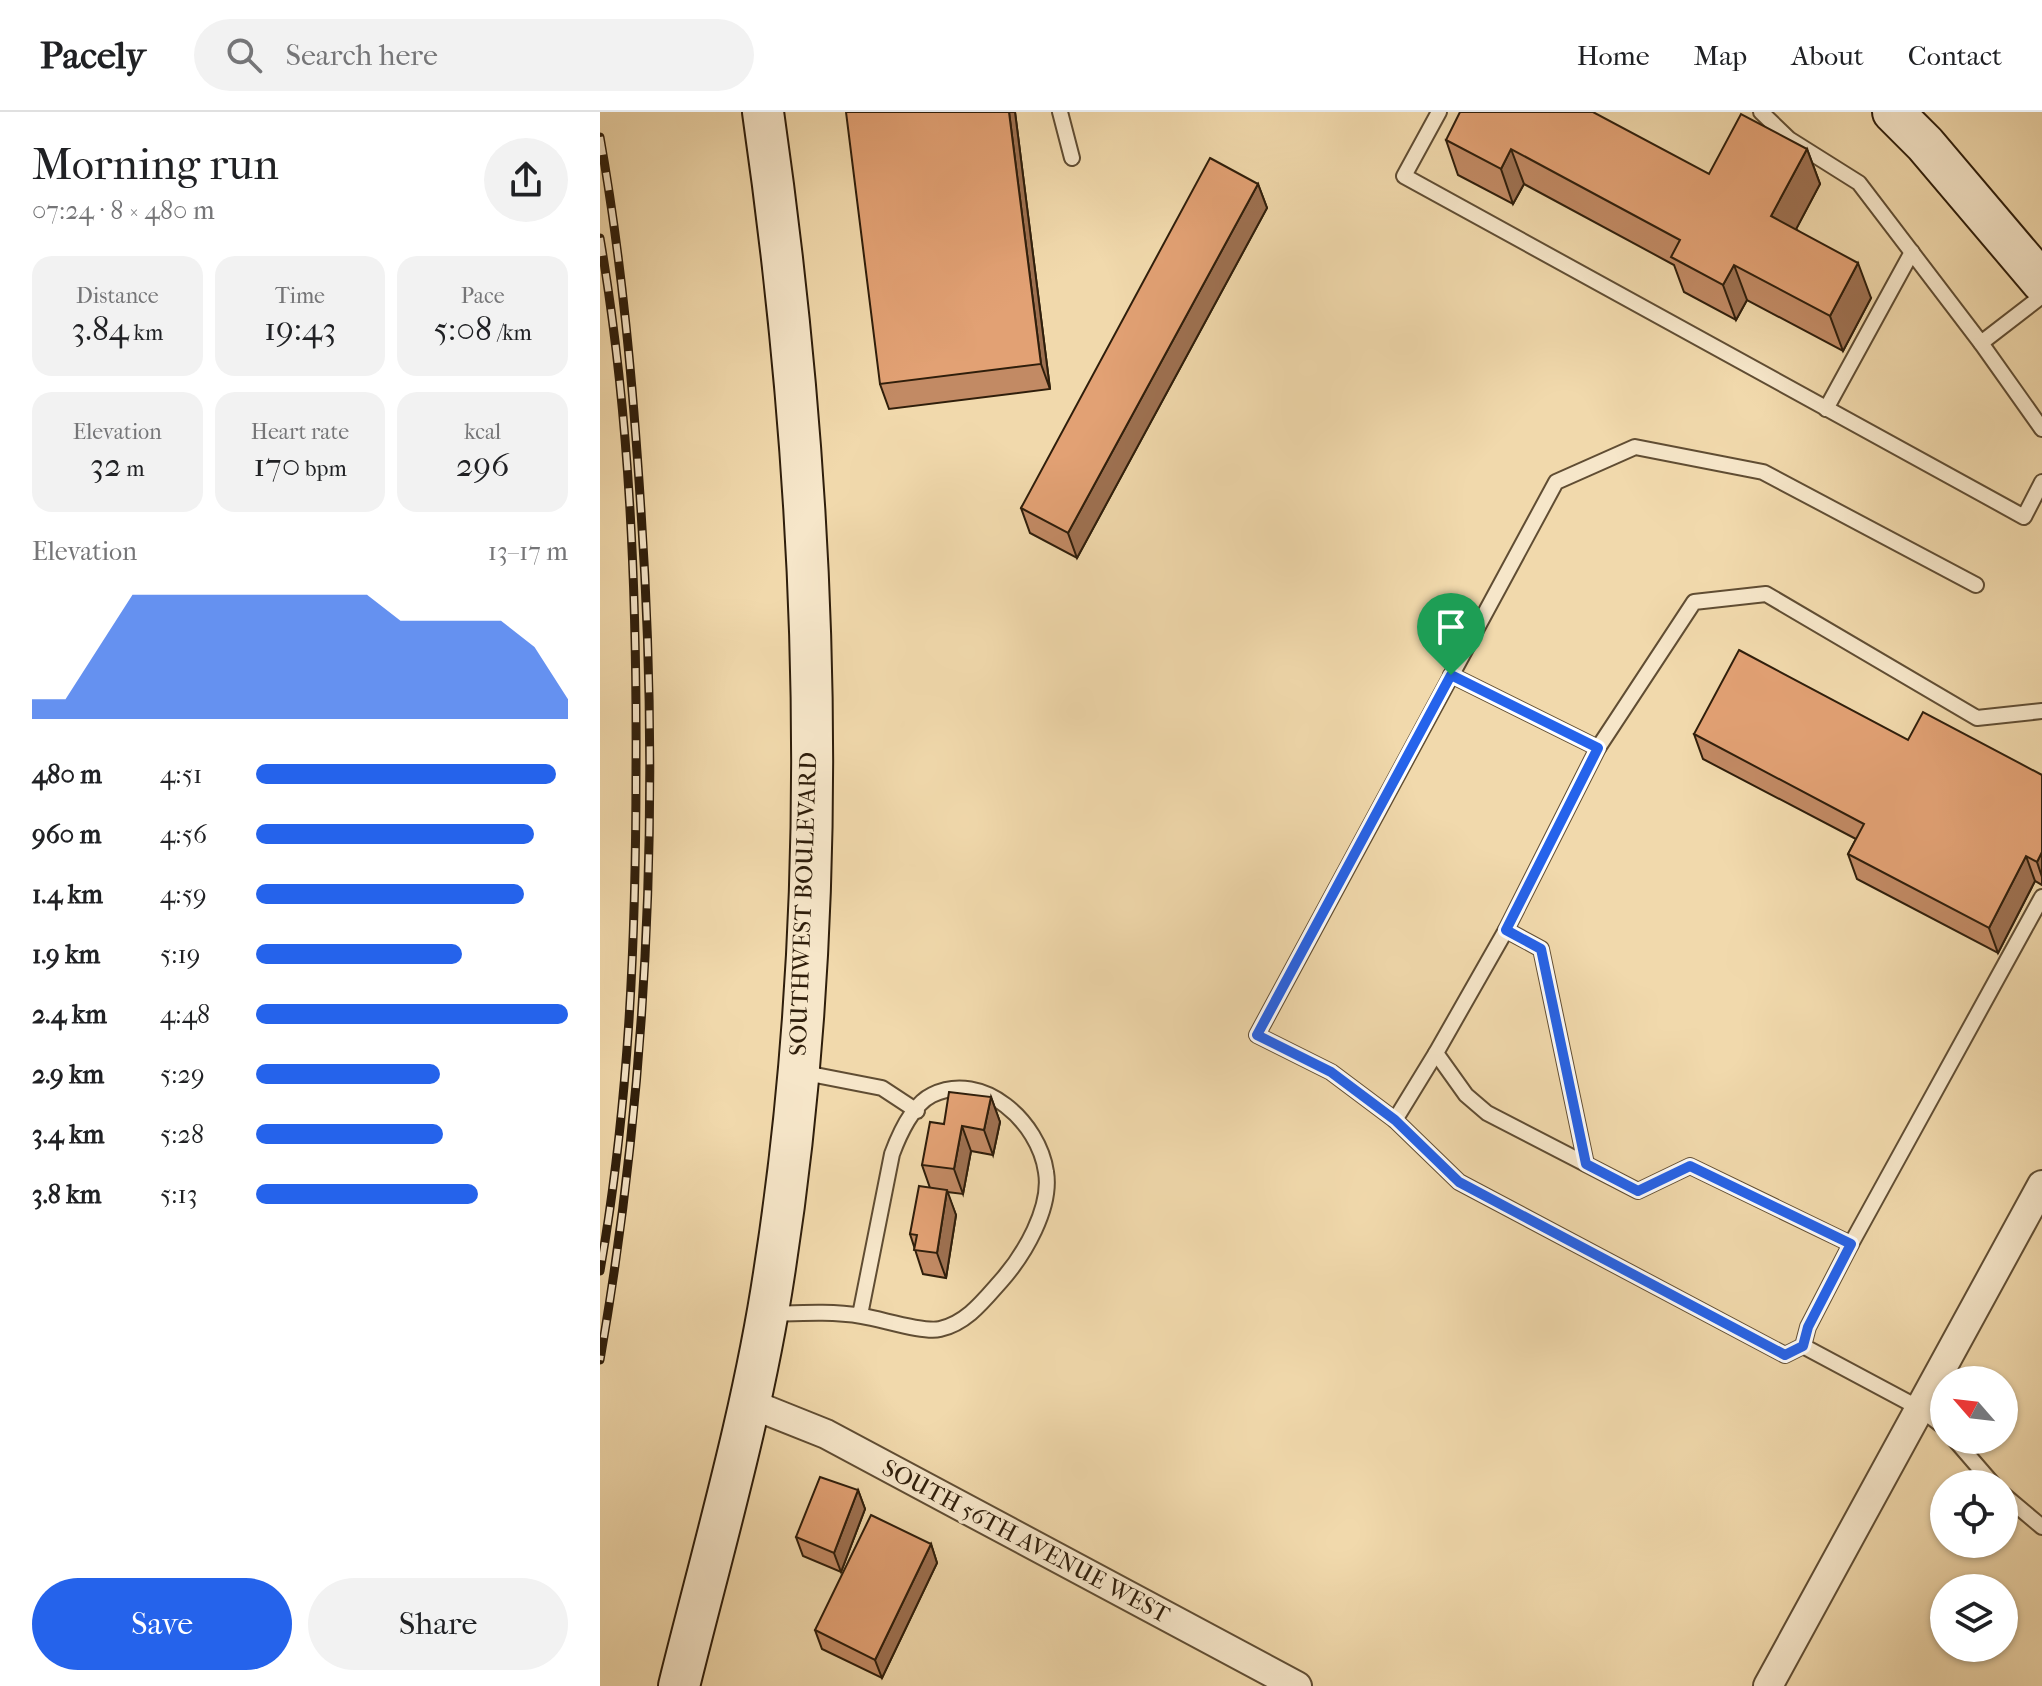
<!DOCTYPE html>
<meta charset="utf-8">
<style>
:root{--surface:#fff;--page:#f2f2f2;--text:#202124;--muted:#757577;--line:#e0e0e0;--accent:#2563eb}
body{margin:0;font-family:"IM FELL French Canon",serif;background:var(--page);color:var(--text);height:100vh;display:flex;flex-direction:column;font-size:30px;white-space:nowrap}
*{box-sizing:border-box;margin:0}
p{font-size:26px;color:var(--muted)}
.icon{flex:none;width:44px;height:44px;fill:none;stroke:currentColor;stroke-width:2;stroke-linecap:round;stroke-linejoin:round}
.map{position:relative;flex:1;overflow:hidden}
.sheet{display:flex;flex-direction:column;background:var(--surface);width:600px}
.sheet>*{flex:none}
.needle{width:52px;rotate:298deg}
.tools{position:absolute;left:1330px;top:1254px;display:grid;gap:16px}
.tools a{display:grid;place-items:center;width:88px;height:88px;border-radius:50%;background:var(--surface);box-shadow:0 2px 6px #0004;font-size:40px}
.pin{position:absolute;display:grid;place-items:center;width:68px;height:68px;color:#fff;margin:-82px -34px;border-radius:50% 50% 50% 0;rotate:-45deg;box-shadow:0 0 8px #0007}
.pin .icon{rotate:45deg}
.round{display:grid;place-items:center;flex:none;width:84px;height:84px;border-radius:42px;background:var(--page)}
.overview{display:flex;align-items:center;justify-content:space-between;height:136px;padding:0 32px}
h1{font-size:44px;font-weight:600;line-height:60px}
.metrics{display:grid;grid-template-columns:repeat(3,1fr);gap:12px;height:136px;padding:8px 32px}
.metrics div{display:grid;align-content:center;border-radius:20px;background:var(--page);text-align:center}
.metrics b{font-size:34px;font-weight:600}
.metrics small{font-size:22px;font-weight:400}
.metrics p{font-size:22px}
.chart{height:224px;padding:16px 32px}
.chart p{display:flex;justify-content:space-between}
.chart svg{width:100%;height:144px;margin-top:8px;fill:var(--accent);opacity:.7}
.button{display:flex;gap:16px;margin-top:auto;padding:16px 32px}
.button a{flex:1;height:92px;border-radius:48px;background:var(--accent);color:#fff;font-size:32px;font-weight:600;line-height:92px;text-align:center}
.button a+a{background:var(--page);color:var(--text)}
ul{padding:0 32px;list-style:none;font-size:26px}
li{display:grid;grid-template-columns:128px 96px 1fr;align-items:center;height:60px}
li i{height:20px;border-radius:10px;background:var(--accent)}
header{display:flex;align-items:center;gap:48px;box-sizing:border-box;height:112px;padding:0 40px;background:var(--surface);border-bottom:2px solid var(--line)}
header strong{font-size:38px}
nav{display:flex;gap:44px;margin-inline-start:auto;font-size:28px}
.search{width:560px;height:72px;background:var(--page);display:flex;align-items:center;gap:20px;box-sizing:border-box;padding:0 28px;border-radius:44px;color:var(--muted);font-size:30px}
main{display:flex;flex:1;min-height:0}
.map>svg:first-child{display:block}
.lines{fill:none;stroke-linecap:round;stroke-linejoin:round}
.lane-casing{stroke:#604d33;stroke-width:18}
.street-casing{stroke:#604d33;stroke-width:32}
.secondary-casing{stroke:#2f1e0b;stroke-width:44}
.lane{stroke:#f6e6c9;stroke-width:14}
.street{stroke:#f6e6c9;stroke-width:28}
.secondary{stroke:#f6e6c9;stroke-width:40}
.rail-casing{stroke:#2f1e0b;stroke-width:9}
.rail{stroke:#f6e6c9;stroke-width:6;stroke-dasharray:18;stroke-linecap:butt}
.wall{fill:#c28a64;stroke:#2f1e0b;stroke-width:2}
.shaded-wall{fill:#9e7151;stroke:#2f1e0b;stroke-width:2}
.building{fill:#e2a174;stroke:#2f1e0b;stroke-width:2}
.route-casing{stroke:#fff;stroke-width:16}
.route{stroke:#2563eb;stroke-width:10}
.labels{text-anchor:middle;stroke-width:7;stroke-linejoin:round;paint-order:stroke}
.street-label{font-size:24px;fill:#2f1e0b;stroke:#f6e6c9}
</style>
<header>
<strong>Pacely</strong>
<div class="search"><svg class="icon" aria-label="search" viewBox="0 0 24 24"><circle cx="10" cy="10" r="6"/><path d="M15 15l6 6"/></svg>Search here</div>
<nav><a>Home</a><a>Map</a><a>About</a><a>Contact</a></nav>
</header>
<main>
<section class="sheet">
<div class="overview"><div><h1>Morning run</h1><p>07:24 · 8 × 480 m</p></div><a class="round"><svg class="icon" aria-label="share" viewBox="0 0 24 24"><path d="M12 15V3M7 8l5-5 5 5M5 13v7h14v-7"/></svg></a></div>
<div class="metrics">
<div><p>Distance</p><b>3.84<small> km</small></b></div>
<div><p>Time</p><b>19:43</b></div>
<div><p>Pace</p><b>5:08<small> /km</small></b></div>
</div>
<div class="metrics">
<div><p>Elevation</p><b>32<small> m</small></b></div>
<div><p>Heart rate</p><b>170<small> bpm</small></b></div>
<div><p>kcal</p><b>296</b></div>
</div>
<div class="chart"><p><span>Elevation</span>13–17 m</p>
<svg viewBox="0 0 160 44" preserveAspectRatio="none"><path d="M0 44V38L10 38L20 22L30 6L40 6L50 6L60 6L70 6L80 6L90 6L100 6L110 14L120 14L130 14L140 14L150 22L160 38V44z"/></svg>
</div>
<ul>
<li><b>480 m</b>4:51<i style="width:96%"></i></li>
<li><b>960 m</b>4:56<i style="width:89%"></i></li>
<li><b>1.4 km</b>4:59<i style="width:86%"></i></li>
<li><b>1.9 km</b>5:19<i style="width:66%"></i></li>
<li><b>2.4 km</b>4:48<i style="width:100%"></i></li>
<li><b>2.9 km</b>5:29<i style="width:59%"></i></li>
<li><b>3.4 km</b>5:28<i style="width:60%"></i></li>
<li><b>3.8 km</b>5:13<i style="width:71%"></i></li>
</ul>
<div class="button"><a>Save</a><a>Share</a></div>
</section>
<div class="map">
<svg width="1442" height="1574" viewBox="0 0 1442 1574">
<rect width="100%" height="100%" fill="#f1d9ac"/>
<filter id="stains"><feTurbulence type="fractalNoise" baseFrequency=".0025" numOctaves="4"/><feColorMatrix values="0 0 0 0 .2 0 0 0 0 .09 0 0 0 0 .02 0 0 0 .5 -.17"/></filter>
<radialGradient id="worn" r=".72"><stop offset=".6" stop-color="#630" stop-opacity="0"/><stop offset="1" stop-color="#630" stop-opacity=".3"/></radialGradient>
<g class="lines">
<g class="lane-casing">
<g id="lane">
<path d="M460,0L472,46"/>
<path d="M839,0L804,64L1424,405L1442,370"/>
<path d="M1161,0L1189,27L1259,71L1381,231L1442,184"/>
<path d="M1381,231L1442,317"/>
<path d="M1226,297L1312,140"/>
<path d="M851,563L998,636"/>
<path d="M906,818L941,837L986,1052"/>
<path d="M836,941L795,1008L859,1070L1185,1243L1203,1234"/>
<path d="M200,960L282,976L317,999"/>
<path d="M795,1008L731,960L657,923L956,370L1035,335L1163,360L1376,473"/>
<path d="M1251,1132L1090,1054L1038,1079L887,1001L866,983L836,941L906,818L998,636L1094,490L1166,482L1377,606L1442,599"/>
<path d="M172,1202C202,1201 232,1199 262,1204C282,1207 323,1221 340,1217C367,1211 384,1188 401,1169C424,1143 452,1096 446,1060C439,1010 383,958 332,983C313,992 299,1023 292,1042L260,1203"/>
<path d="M1344,1315L1319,1296L1203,1234L1208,1215L1251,1132L1442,785"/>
<path d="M1355,1328L1393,1372"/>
<path d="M1404,1383L1442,1415"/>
</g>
</g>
<g class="street-casing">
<g id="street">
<path d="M151,1292L226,1322L697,1574"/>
<path d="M1168,1574L1442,1073"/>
</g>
</g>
<g class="secondary-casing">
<g id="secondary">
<path d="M1293,0L1325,32L1442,170"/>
<path d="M79,1574C113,1437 153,1301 174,1162C234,779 218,382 163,0"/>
</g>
</g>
<use href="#lane" class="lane"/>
<use href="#street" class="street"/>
<use href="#secondary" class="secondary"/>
<g class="rail-casing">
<g id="rail">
<path d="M0,25C22,149 33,273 41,399C60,683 49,967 0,1248"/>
<path d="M0,126C30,301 37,482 36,658C36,826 29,994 0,1159"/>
</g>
</g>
<use href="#rail" class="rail"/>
</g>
<g class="wall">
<path d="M415,0L450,277L289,297L280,272Z"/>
<path d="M846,28L1109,62L1207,37L1220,72L1196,117L1271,186L1243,239L1147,188L1136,208L1084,180L1074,153L924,72L913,92L858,63Z"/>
<path d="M658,72L667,96L477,446L430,421L421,396Z"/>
<path d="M1094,622L1308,628L1442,663V773L1435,769L1398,841L1257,767L1248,742L1256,727L1103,647Z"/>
<path d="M391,985L400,1010L393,1043L371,1039L363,1082L347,1080L356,1103L346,1166L323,1162L310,1122L330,1076L322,1053L344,1012Z"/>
<path d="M258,1378L265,1397L241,1460L203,1444L196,1425Z"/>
<path d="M331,1432L337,1451L282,1566L222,1537L215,1518Z"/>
</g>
<g class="shaded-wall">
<path d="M409,0H415L450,277L441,252Z"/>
<path d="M911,37L924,72L913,92L901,57Z"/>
<path d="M1207,37L1220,72L1184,140L1171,104Z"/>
<path d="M658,72L667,96L477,446L468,421Z"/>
<path d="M1258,151L1271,186L1243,239L1230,204Z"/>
<path d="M1134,153L1147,188L1136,208L1123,173Z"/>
<path d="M1442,740V765L1437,750Z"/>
<path d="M1426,744L1435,769L1398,841L1389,816Z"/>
<path d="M391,985L400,1010L393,1043L384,1018Z"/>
<path d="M362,1014L371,1039L363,1082L354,1057Z"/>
<path d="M347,1078L356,1103L346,1166L337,1141Z"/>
<path d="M258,1378L265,1397L241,1460L234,1441Z"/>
<path d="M331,1432L337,1451L282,1566L275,1548Z"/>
</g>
<g class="building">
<path d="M246,0H409L441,252L280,272Z"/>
<path d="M860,0H993L1109,62L1141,2L1207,37L1171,104L1258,151L1230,204L1134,153L1123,173L1071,145L1080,128L911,37L901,57L846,28Z"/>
<path d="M610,46L658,72L468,421L421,396Z"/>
<path d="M1139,538L1308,628L1323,600L1442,663V740L1437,750L1426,744L1389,816L1248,742L1264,712L1094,622Z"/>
<path d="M349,980L391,985L384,1018L362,1014L354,1057L322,1053L330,1010L344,1012Z"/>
<path d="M319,1074L347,1078L337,1141L314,1138L317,1123L310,1122Z"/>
<path d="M220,1365L258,1378L234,1441L196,1425Z"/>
<path d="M271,1403L331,1432L275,1548L215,1518Z"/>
</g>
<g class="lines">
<g class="route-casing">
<path id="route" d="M851,563L998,636L906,818L941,837L986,1052L1038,1079L1090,1054L1251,1132L1208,1215L1203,1234L1185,1243L859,1070L795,1008L731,960L657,923Z"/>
</g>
<use href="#route" class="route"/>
</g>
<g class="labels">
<g class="street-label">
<text transform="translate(203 792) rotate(-88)" y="8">SOUTHWEST BOULEVARD</text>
<text transform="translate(426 1429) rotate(28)" y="8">SOUTH 56TH AVENUE WEST</text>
</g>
</g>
<rect width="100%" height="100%" filter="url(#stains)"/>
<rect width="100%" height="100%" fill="url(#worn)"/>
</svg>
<div class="tools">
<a><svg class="needle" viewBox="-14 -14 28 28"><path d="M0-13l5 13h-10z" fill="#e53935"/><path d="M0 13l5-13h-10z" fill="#757577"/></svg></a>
<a><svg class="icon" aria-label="locate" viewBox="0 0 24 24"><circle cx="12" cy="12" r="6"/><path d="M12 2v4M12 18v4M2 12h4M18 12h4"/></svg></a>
<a><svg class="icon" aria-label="layers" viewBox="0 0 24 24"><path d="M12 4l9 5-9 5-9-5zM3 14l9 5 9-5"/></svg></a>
</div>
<div class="pin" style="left:851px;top:563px;background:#1e9e55"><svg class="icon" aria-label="arrive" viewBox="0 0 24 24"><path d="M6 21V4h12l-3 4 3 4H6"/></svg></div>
</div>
</main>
